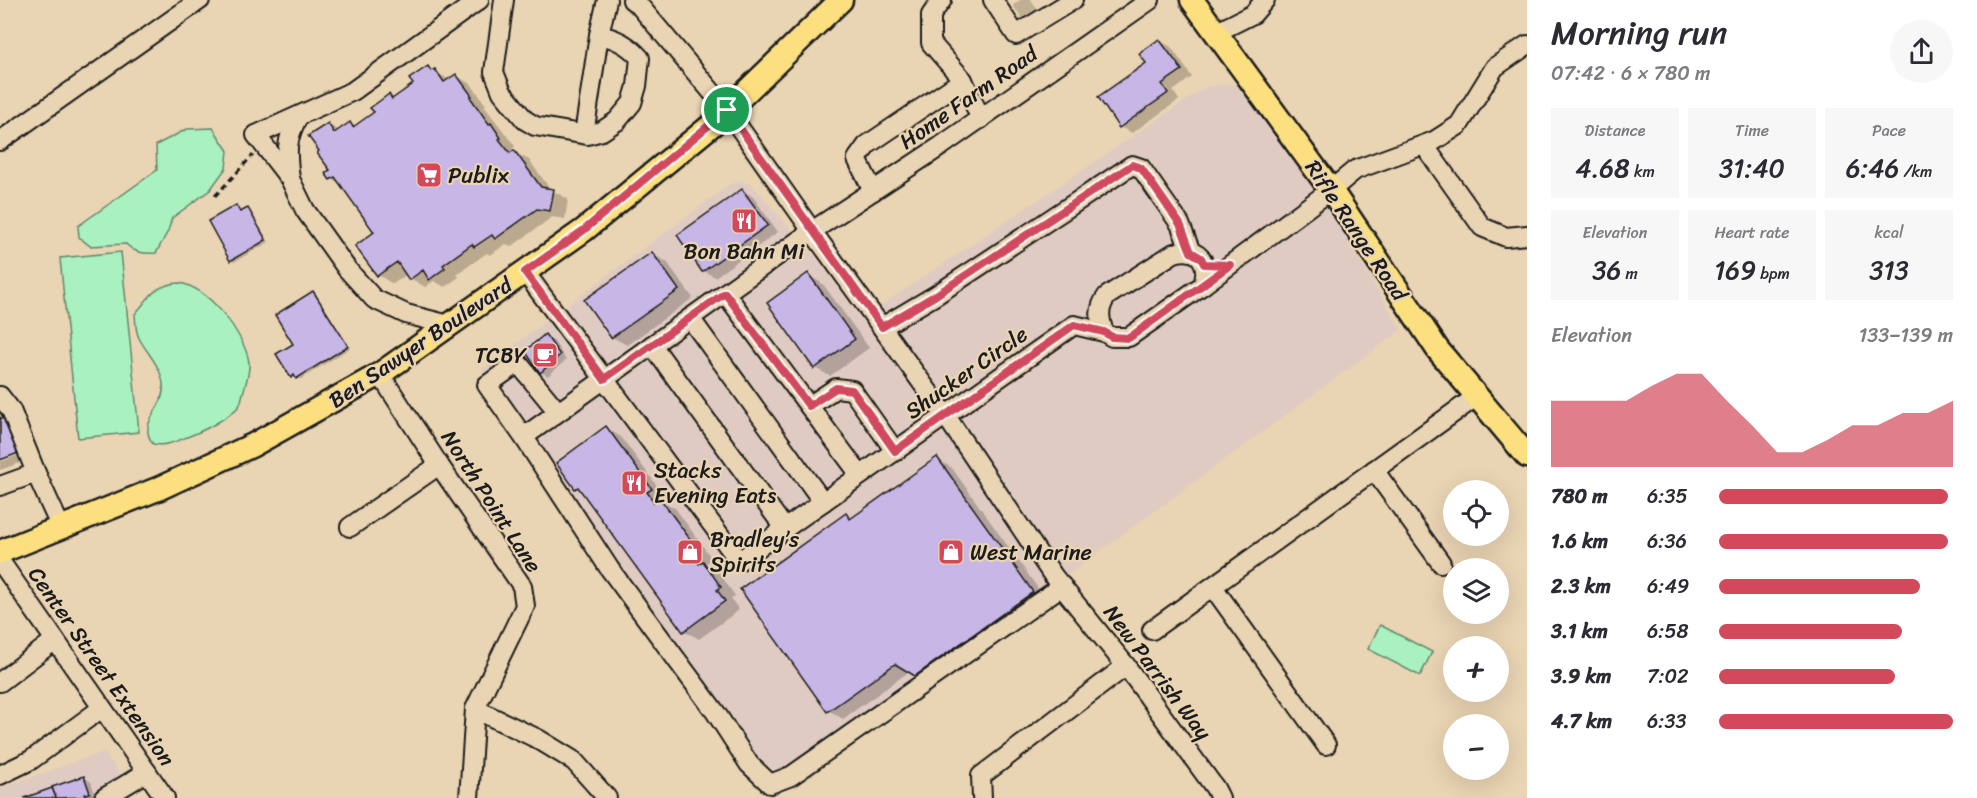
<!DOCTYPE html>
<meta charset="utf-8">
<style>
:root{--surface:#fff;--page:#f7f7f7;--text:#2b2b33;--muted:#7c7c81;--accent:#d1495b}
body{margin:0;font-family:Sriracha,sans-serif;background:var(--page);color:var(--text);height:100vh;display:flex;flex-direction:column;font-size:22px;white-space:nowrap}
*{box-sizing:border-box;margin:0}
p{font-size:20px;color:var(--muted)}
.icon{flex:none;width:33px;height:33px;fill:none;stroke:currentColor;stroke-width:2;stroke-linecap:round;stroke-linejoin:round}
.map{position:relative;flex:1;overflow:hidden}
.sheet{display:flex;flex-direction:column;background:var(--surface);width:450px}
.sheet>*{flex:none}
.fabs{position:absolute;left:1443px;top:480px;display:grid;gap:12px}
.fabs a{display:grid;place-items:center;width:66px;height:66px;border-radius:50%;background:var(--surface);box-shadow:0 6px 24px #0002;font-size:30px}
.pin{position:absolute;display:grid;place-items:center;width:51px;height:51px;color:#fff;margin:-26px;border:3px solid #fff;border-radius:50%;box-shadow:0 2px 6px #0007}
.round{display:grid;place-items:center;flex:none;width:63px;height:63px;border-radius:32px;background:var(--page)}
.summary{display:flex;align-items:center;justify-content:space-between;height:102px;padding:0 24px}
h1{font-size:33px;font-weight:600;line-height:45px}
.figures{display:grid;grid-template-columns:repeat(3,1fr);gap:9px;height:102px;padding:6px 24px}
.figures div{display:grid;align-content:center;border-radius:0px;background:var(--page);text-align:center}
.figures b{font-size:26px;font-weight:600}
.figures small{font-size:16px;font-weight:400}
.figures p{font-size:16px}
.chart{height:168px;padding:12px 24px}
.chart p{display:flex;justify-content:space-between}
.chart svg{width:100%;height:108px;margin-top:6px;fill:var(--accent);opacity:.7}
ul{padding:0 24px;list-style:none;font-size:20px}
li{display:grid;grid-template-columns:96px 72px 1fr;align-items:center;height:45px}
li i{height:15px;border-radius:8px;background:var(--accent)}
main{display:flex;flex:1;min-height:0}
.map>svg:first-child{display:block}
.built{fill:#dfcbc2}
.green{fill:#a9f1be;stroke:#62866d;stroke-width:1.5}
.shadow{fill:#0003}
.building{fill:#c7b6e6;stroke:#1c1c1c;stroke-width:1.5}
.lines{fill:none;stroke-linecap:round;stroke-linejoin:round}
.minor-tunnel{stroke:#c0af95;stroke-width:18;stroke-dasharray:18 9;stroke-linecap:butt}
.minor-casing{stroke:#1c1c1c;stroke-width:22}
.major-casing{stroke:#1c1c1c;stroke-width:27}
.path{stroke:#1c1c1c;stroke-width:3;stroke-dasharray:6 4.5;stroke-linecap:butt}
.minor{stroke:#e9d4b3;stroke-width:18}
.major{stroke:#fce080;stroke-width:22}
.route-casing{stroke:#fff;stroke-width:12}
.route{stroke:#d1495b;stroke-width:8}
.labels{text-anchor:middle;stroke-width:4.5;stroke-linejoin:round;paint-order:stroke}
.street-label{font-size:22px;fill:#1c1c1c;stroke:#e9d4b3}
.poi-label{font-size:22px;fill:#1c1c1c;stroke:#e9d4b3;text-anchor:start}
</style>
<main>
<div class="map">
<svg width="1527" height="798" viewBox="0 0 1527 798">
<rect width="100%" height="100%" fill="#e9d4b3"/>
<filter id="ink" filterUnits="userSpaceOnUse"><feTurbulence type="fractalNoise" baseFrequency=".0167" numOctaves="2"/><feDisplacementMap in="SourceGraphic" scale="12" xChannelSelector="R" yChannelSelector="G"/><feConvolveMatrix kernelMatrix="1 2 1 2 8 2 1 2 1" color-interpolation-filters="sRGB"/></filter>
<g filter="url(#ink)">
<g class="built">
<path d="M1244,83L1338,223L1401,330L1035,599L784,770L763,768L658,623L482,369L729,185L739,181L751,184L820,262L861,319L1206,87Z"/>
<path d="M104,752L138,798H0V788Z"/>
</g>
<g class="green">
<path d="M213,128L228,151L226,168L210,190L172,218L168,231L156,253C143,254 135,253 126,244L90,246L79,237L78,226L157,170L156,145L187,129Z"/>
<path d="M121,252L139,432L78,438L60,258Z"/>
<path d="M179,283C208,287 244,333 249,362C250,372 246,384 243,393C242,397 241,403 239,406C230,417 205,430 192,435C179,440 167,447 153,444C136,421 166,410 163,384C161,366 146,352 139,338C135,330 136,322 135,314C150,297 154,285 179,283Z"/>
<path d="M1380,625L1432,652L1420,676L1368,649Z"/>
</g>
<g class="shadow">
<path d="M1160,41L1171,47L1192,77L1173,91L1179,100L1132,133L1120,127Z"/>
<path d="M428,68L450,80L456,76L471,84L486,105L484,106L515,146L513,148L518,154L529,160L551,190L568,199L565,219L552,217L511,247L506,244L490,255L487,253L457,274L459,277L445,287L434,281L425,287L410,278L407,274L393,284L378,275L376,232L343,185L331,179L328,124L339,131L350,124L355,127L376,112L389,96L395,99L415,84Z"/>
<path d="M742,190L753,197L778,232L715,277L704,271Z"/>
<path d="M236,207L242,213L248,209L251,211L269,242L234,262L231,260Z"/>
<path d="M652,254L667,262L693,298L627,345L612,337Z"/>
<path d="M808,275L823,284L869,348L830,376L815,368Z"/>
<path d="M313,293L316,294L350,348L301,379L292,377L296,344Z"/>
<path d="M545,336L553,340L566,360L548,376L541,372L527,351Z"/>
<path d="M0,410L7,414L9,419L19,424L31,459L0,470V462L28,451L27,448L0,459Z"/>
<path d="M606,428L621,437L666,498L662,501L675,508L712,559L705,564L718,571L735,596L731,599L739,610L699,639L684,631L583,492L576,488Z"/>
<path d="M937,459L952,468L1047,601L931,683L910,671L843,719L828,710L846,515L853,519Z"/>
<path d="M84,777L91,782L96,797L28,798Z"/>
</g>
<g class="building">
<path d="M1159,39L1182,70L1162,84L1168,93L1119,128L1098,97L1146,63L1139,54Z"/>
<path d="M428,66L431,71L435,69L444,82L456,74L472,96L470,97L489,124L491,123L501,138L499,139L510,153L514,150L541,187L554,189L550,211L537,209L495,239L492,235L474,247L472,244L443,265L445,268L429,280L423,270L409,280L397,262L377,276L355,246L374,232L335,177L330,180L325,173L330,170L317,153L319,151L308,136L328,123L334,133L350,122L353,127L374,112L370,108L389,94L392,99L413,84L409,79Z"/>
<path d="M742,189L768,225L702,272L677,235Z"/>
<path d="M236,205L240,212L248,208L266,240L230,261L208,221Z"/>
<path d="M652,252L679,290L611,338L584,300Z"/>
<path d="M808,273L855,339L814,369L767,303Z"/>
<path d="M313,291L348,346L296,379L294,375L291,378L276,354L293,344L275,315Z"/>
<path d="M545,334L560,355L540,373L525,351Z"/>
<path d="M7,416L21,452L0,460V417L1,419Z"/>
<path d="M606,426L652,489L647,492L654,502L659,497L698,550L692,555L699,564L703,561L721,587L717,590L725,601L683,632L578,487L575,489L556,463Z"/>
<path d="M937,457L1033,592L915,676L895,664L827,712L740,589L846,513L850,519Z"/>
<path d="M84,776L90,793L85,794L86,797L56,798L52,787Z"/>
<path d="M52,788L56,798H24Z"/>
</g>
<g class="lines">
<path class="minor-tunnel" d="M1020,0L1032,16"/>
<g class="minor-casing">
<g id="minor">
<path d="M504,0L494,72L502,92L525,120L535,126L587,135L602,131L617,121L632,103L637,86L640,58C629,45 616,38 599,35L607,0"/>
<path d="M632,0L638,4L727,110L812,231L946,416L1054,577L1126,666L1215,788L1220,798"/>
<path d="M942,0L931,15V43L963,80L981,119"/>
<path d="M993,0L1016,35L1073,0"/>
<path d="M1217,32L1253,14L1265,0"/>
<path d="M584,134L599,35"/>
<path d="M0,141L200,0"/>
<path d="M1424,145L1482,227L1506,237L1527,235"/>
<path d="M290,179C287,154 285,140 298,117"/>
<path d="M873,191L857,159L867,145L963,80"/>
<path d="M525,272L739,561L1074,325L1104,332L1112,337H1129L1203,285C1210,262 1199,246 1174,253L1107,296C1098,308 1099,318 1104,332"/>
<path d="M1203,285L1331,190L1355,170L1434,141L1459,125L1495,67L1527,45"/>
<path d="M725,293L860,475"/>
<path d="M690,318L823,502"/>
<path d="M449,325L406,314L374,299L347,269L305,210L290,179L256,135L353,91L479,0"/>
<path d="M882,327L936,295L1132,165L1141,168L1180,224L1191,252"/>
<path d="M652,345L785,529"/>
<path d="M380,374L439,465L522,586L525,606L475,709L469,798"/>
<path d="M0,396L11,410L36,473"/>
<path d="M809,406L836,388L852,390L895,451"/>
<path d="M525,439L487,385L518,363L558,412"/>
<path d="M1374,470L1441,563"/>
<path d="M0,486L36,473L61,528"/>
<path d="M350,527L439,465"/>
<path d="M0,561L165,798"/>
<path d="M1062,586L791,776L770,784L749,764L716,713L609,568L525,439L529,433L812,231L941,146L1150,0"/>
<path d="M1213,587L1326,745"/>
<path d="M1152,630L1477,396"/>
<path d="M0,682L55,640"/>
<path d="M475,709L538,739L574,761L607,798"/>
<path d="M0,775L31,760L102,708"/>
<path d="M104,798L147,772"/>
<path d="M982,798L981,776L1126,666"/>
</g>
</g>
<g class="major-casing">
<g id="major">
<path d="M1192,0L1331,190L1438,350L1527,456"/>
<path d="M0,552L160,488L253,445L380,374L584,230L713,124L841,0"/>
</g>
</g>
<path class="path" d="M215,196L253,155"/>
<use href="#minor" class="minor"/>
<use href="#major" class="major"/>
</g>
</g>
<g class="lines" filter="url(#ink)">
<g class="route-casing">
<path id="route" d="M727,110L882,327L936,295L1132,165L1141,168L1180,224L1191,252L1201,258L1204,264L1230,265L1129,338L1112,337L1104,332L1074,325L895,451L852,390L836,388L809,406L725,293L604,379L525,272L584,230Z"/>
</g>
<use href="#route" class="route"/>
</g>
<defs>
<g id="supermarket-square" transform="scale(1.35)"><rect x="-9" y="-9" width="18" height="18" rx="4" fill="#d1495b" stroke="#e9d4b3"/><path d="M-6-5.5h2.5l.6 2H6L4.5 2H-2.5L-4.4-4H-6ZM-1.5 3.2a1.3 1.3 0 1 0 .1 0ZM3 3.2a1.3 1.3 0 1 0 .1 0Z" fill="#fff"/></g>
<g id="restaurant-square" transform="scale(1.35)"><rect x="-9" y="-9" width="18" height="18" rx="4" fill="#d1495b" stroke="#e9d4b3"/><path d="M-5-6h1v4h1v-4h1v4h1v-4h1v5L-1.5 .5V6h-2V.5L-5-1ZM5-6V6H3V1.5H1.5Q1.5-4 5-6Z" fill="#fff"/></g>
<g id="cafe-square" transform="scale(1.35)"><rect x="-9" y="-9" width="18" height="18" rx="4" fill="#d1495b" stroke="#e9d4b3"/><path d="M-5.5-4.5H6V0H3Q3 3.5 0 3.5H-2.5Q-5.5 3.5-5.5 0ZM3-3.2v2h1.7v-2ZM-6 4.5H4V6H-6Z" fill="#fff"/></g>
<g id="shop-square" transform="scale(1.35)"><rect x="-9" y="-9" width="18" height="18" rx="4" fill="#d1495b" stroke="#e9d4b3"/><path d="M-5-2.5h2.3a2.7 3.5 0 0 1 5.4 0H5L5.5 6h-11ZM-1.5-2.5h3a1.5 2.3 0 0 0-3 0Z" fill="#fff"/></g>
</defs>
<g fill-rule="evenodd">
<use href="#supermarket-square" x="429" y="175"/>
<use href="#restaurant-square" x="744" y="221"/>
<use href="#cafe-square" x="545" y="355"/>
<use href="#restaurant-square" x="634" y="483"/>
<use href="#shop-square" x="690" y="552"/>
<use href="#shop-square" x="951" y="552"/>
</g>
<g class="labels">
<g class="street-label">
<text transform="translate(968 97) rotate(-35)" y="8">Home Farm Road</text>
<text transform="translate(1357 230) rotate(56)" y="8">Rifle Range Road</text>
<text transform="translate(420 342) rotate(-34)" y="8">Ben Sawyer Boulevard</text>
<text transform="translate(966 372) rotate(-35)" y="8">Shucker Circle</text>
<text transform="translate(492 501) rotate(57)" y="8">North Point Lane</text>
<text transform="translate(102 666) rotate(55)" y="8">Center Street Extension</text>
<text transform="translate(1158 672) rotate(53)" y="8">New Parrish Way</text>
</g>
<g class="poi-label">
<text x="448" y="183">Publix</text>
<text x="744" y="259" text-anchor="middle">Bon Bahn Mi</text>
<text x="526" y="363" text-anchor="end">TCBY</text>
<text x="654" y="478">Stacks<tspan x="654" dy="25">Evening Eats</tspan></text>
<text x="710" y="547">Bradley’s<tspan x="710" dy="25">Spirits</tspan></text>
<text x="970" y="560">West Marine</text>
</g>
</g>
</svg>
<div class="fabs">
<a><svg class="icon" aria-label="locate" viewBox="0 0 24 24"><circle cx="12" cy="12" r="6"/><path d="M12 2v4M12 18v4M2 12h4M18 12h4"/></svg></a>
<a><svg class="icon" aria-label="layers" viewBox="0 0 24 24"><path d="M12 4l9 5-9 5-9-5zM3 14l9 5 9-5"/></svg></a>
<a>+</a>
<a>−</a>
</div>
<div class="pin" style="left:727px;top:110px;background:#1e9e55"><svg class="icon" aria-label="arrive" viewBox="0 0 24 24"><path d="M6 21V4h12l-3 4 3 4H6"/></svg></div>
</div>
<section class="sheet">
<div class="summary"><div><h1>Morning run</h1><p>07:42 · 6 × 780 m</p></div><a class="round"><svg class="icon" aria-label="share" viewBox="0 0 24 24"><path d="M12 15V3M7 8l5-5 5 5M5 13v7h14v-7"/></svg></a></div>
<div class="figures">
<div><p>Distance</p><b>4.68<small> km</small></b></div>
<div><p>Time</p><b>31:40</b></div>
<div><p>Pace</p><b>6:46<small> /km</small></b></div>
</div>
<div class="figures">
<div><p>Elevation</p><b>36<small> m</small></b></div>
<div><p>Heart rate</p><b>169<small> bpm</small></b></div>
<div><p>kcal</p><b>313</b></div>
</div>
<div class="chart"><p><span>Elevation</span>133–139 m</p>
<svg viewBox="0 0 160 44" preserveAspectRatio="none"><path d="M0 44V17L10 17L20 17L30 17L40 11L50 6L60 6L70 17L80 27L90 38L100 38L110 33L120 27L130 27L140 22L150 22L160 17V44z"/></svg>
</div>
<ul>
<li><b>780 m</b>6:35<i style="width:98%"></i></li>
<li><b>1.6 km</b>6:36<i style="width:98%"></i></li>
<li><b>2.3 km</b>6:49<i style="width:86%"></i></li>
<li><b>3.1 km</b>6:58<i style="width:78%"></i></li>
<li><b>3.9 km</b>7:02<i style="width:75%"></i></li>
<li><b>4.7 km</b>6:33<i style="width:100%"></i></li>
</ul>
</section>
</main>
